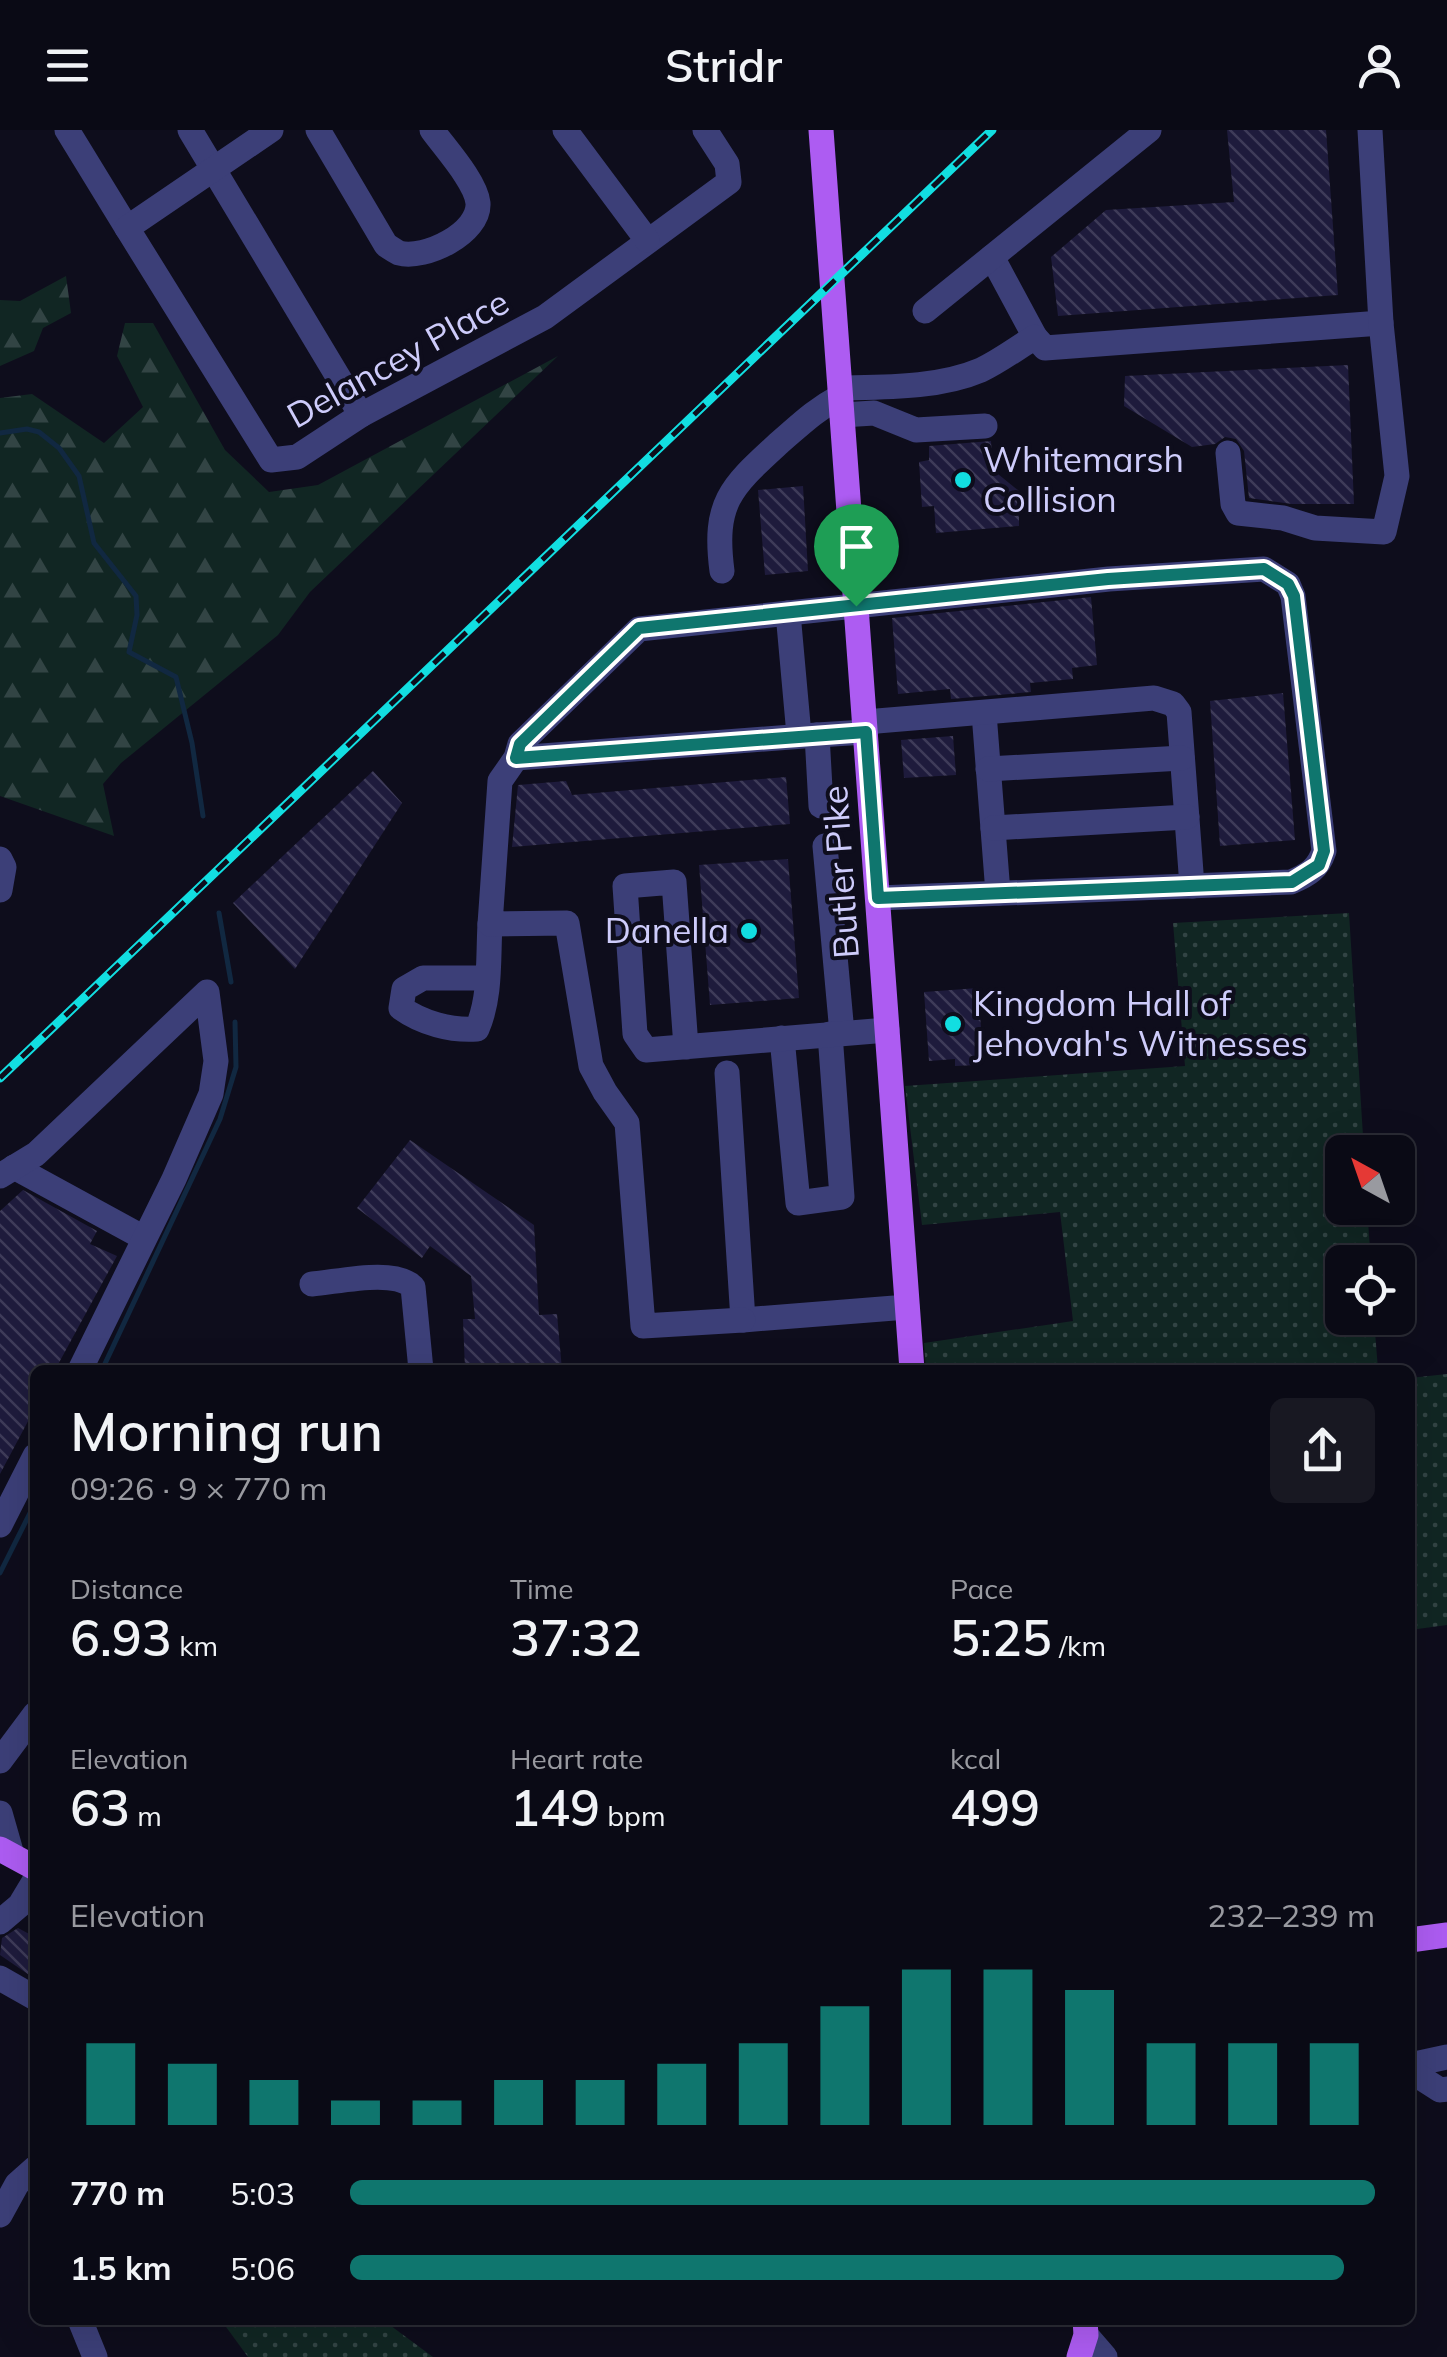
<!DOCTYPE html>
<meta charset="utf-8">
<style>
:root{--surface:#0a0a15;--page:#181822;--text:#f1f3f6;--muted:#999aa0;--line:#2a2b34;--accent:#0f766e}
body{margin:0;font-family:Mulish,sans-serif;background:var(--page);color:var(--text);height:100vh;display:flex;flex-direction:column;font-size:38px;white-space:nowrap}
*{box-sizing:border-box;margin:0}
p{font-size:32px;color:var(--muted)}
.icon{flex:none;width:55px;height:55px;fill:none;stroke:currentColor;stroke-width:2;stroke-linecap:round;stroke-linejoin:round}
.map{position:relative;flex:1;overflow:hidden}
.drawer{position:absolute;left:30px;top:1235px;width:1385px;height:960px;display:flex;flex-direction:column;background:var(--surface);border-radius:15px;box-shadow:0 10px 40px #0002,0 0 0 2px var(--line)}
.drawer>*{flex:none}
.needle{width:65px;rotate:320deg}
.buttons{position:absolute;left:1325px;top:1005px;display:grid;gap:20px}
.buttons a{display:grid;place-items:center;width:90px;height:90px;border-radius:15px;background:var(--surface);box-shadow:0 10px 40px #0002,0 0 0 2px var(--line);font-size:50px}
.pin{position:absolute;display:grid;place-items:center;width:85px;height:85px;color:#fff;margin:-102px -42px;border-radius:50% 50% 50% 0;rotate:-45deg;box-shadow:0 0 10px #0007}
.pin .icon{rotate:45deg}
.round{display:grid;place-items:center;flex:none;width:105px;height:105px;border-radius:15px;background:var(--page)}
.head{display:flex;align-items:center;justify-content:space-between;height:170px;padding:0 40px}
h1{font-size:55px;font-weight:600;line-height:75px}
.metrics{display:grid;grid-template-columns:repeat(3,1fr);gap:15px;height:170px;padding:10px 40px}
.metrics div{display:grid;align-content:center}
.metrics b{font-size:50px;font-weight:600}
.metrics small{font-size:28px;font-weight:400}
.metrics p{font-size:28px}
.chart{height:280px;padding:20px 40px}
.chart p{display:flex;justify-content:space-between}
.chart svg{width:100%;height:180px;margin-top:10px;stroke:var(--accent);stroke-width:6}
ul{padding:0 40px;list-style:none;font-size:32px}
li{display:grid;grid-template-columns:160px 120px 1fr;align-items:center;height:75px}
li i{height:25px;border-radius:12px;background:var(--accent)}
header{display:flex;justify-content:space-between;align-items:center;height:130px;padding:0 40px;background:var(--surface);font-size:45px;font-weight:600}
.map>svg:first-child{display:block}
.forest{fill:url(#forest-firs)}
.park{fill:url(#park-dots)}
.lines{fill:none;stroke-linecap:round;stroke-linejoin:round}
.stream{stroke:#112841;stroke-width:5}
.building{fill:url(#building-back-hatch)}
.minor{stroke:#3c3f78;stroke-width:25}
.major{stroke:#ad5cf2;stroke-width:25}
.rail-casing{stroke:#12dee1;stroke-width:9}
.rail{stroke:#0e0d1c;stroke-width:5;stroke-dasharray:15;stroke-linecap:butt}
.route-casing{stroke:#fff;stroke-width:20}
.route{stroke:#0f766e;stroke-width:12}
.poi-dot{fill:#12dee1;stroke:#0e0d1c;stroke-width:4}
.labels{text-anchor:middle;stroke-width:8;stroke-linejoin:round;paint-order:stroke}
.street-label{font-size:35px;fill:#ceccfb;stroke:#0e0d1c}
.poi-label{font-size:35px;fill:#ceccfb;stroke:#0e0d1c;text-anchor:start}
</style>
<header><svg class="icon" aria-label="menu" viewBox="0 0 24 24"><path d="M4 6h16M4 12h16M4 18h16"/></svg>Stridr<svg class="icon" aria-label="person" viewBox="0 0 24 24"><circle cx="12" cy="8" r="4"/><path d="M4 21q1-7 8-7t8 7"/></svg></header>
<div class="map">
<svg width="1447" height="2227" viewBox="0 0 1447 2227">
<defs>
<pattern id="forest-firs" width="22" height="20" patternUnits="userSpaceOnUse" patternTransform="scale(2.5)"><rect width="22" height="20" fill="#112623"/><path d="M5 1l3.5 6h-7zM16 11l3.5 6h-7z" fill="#324444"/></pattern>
<pattern id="park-dots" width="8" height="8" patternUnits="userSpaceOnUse" patternTransform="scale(2.5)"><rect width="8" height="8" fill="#112623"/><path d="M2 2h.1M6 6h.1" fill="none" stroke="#324444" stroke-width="1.8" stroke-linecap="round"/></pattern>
<pattern id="building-back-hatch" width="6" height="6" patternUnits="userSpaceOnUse" patternTransform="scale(2.5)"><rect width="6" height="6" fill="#1e1b3c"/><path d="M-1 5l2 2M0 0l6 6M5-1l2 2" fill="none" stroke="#3e3b59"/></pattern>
</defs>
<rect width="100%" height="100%" fill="#0e0d1c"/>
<g class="forest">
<path d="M66,146L71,183L43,198L34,221L0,236V170L20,171Z"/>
<path d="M125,193H153L225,320L269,362L318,355L558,226L310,462L278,505L121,633L103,654L114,706L0,666V268L32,264L104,313L143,277L117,226Z"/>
</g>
<g class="park">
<path d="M1349,783L1364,1022H1342V1078H1367L1371,1132H1342V1188H1374L1378,1240H926L924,1213L1073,1191L1060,1082L922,1095L905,956L1185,936L1173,793Z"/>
<path d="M1447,1244V1495L1410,1500V1248Z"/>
<path d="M221,2190H383L433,2227H248Z"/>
</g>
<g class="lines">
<g class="stream">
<path d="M0,303L27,299L39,302L59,318L79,346L94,413L136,466L137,485L129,522L176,547L192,613L203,686"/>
<path d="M219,783L231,852"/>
<path d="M102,1240L220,989L236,937L235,892"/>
<path d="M0,1443L35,1373"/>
</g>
</g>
<g class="building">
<path d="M1227,0H1326L1338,165L1058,186L1051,127L1106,80L1234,72Z"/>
<path d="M1348,235L1354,374H1292L1249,368L1244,321L1236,309L1225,307L1215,314L1192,317L1124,276L1125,246Z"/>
<path d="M991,311L993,340L1019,361V396L936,403L934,376L922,377L919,332L929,330V316Z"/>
<path d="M803,356L808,441L765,445L758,360Z"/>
<path d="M1091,467L1097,535L1072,538L1073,549L1030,553L1031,562L951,569L950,559L898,564L892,488Z"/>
<path d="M1283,563L1295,710L1220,716L1210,571Z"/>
<path d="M953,606L956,645L904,648L901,610Z"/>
<path d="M373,641L402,673L295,839L233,773Z"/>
<path d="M786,647L790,694L512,717L518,655L566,651L572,665Z"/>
<path d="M788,729L799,868L710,875L699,735Z"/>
<path d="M978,858L983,925L977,926L978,935L955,936V929L929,931L924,862Z"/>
<path d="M410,1010L534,1095L539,1185L557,1184L562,1240H465L463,1189H475L471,1146L430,1116L422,1128L357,1078Z"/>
<path d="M23,1060L97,1101L90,1114L117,1126L55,1240H35V1278L0,1344V1081Z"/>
<path d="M18,1798L35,1807V1849L0,1825L2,1808Z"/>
</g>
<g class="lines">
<g class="minor">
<path d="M67,0L127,98"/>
<path d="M190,0L361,285"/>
<path d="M271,0L127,98L271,330L297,327L361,285L545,187L729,52L727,34L705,0"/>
<path d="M318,0L386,115C389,117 397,122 399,123C425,130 480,103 478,73C476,52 445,18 432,0"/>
<path d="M565,0L647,110"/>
<path d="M992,127L1035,207"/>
<path d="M925,181L1149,0"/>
<path d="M841,258C885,257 939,258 981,240C1000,231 1017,218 1035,207L1045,218L1381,193"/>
<path d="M842,285L874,283L916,300L985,296"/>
<path d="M1228,323L1233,374L1238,383L1283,388L1315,398L1384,402L1397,346L1381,193L1370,0"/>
<path d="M722,441C713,372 731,357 779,313C801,294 815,280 841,266"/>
<path d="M788,483L799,605"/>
<path d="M984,583L998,763"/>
<path d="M865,592L1154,568L1173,574L1179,582L1192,756"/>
<path d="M516,628L817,605"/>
<path d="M988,639L1182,628"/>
<path d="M821,676L817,605L866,602"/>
<path d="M993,698L1187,687"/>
<path d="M825,716L842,903"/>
<path d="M0,729L4,737L0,760"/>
<path d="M487,848H423L404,859L401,878C422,893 451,901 477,899C491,867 488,829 490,794"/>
<path d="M782,908L798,1073L842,1067L830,904"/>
<path d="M686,917L674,752L625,756L635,904L646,920L887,900"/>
<path d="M727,943L743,1190L907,1177"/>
<path d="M14,1037L144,1108"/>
<path d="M0,1046L36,1024L207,862L216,931L211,964L174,1049L80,1240"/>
<path d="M312,1154C338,1152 394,1138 413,1157L421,1240"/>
<path d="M743,1190L643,1196L627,993L605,962L591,936L567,793L490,794L500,651L516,628L520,614L639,499L1109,449L1264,439L1288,454L1293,466L1324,721C1318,739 1308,745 1291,752L878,768"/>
<path d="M0,1395L35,1326"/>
<path d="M0,1631L35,1584"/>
<path d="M0,1683L12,1725"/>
<path d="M0,1792L20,1775L35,1750"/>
<path d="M0,1848L35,1868"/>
<path d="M1410,1935L1447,1927"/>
<path d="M1410,1937L1415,1944L1440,1960L1447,1959"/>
<path d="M0,2085L17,2054L35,2038"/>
<path d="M80,2190L95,2227"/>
<path d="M1086,2205L1105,2227"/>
</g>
<g class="major">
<path d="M821,0L912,1240"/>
<path d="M0,1719L35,1738"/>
<path d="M1410,1810L1447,1805"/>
<path d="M1079,2227L1086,2205L1085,2190"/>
</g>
<g class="rail-casing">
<path id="rail" d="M0,948L992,0"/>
</g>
<use href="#rail" class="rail"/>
</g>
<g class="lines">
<g class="route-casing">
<path id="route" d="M1264,439L1288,454L1294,466L1324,721L1319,735L1292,752L878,768L866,602L516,628L520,614L639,498L1108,449Z"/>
</g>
<use href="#route" class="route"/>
</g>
<g class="poi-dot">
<circle cx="963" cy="350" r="10"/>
<circle cx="749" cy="801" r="10"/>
<circle cx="953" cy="894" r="10"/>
</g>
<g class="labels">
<g class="street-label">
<text transform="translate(398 229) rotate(-29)" y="12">Delancey Place</text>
<text transform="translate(841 742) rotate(-94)" y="12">Butler Pike</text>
</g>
<g class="poi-label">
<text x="983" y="342">Whitemarsh<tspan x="983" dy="40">Collision</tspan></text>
<text x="729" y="813" text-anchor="end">Danella</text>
<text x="973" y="886">Kingdom Hall of<tspan x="973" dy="40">Jehovah's Witnesses</tspan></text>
</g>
</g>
</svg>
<div class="buttons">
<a><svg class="needle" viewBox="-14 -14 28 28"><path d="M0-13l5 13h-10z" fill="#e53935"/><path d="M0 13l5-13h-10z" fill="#999aa0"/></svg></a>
<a><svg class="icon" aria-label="locate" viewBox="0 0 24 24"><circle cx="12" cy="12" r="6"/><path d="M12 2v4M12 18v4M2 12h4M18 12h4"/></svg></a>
</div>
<div class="pin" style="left:856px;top:476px;background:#1e9e55"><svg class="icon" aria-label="arrive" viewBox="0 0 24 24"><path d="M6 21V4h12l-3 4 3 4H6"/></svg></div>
<section class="drawer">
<div class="head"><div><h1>Morning run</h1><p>09:26 · 9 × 770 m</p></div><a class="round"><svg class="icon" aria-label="share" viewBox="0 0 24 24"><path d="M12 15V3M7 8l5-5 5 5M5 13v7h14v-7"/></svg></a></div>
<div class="metrics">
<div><p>Distance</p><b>6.93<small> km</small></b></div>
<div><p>Time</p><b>37:32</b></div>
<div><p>Pace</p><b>5:25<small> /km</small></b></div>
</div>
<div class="metrics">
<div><p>Elevation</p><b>63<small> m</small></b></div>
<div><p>Heart rate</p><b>149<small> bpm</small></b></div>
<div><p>kcal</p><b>499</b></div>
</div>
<div class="chart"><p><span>Elevation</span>232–239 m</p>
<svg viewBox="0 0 160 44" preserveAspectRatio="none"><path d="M5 44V24M15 44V29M25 44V33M35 44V38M45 44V38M55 44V33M65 44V33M75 44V29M85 44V24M95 44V15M105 44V6M115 44V6M125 44V11M135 44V24M145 44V24M155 44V24"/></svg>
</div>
<ul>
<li><b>770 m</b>5:03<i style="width:100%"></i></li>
<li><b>1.5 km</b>5:06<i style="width:97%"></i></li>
</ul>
</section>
</div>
